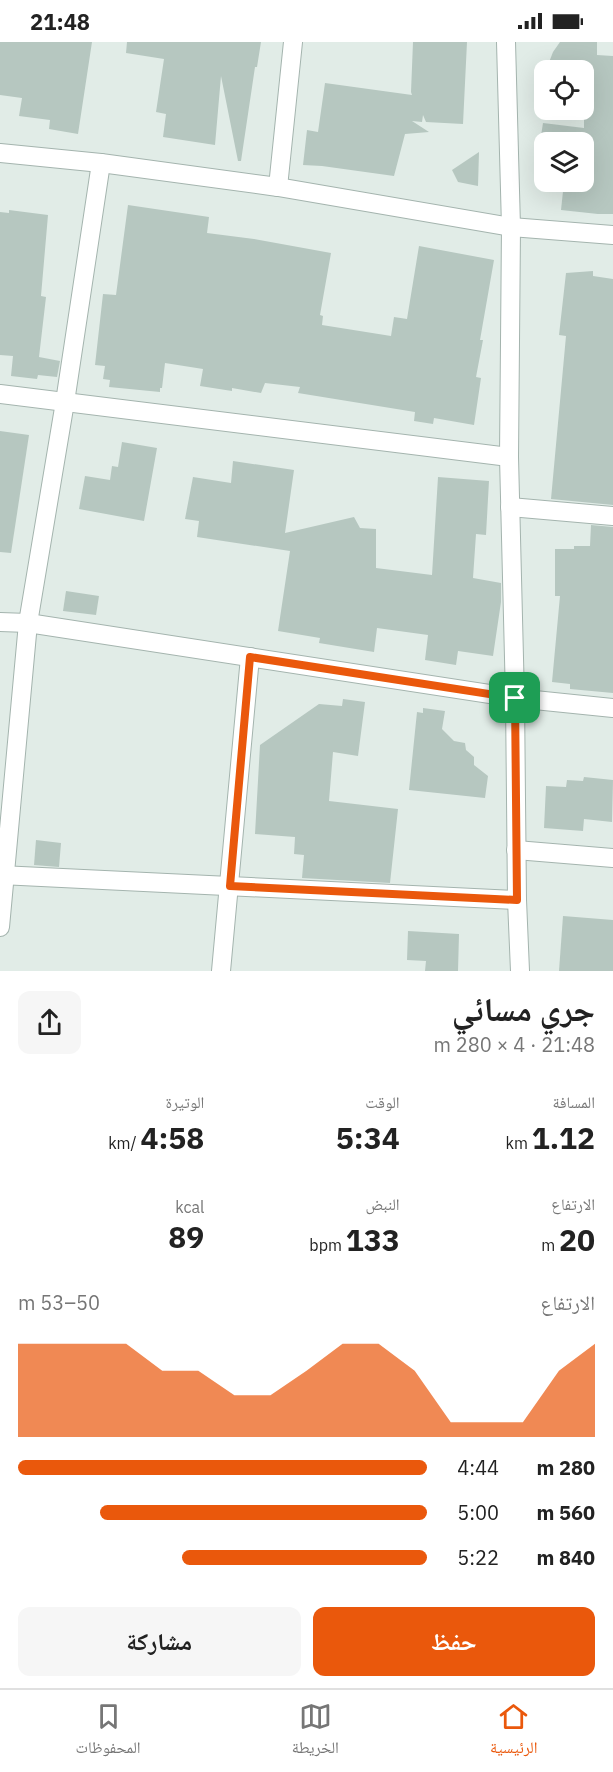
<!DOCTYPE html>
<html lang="ar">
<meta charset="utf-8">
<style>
:root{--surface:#fff;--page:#f6f6f6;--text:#222;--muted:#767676;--line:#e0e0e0;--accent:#ea580c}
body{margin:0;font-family:"IBM Plex Sans","Noto Naskh Arabic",sans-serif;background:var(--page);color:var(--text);direction:rtl;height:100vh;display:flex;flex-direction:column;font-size:22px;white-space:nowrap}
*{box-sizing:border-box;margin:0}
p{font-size:20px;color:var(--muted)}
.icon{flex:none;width:33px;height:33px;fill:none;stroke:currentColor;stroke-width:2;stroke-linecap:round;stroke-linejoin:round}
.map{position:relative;height:929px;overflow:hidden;direction:ltr}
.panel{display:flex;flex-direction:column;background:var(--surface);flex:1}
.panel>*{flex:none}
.tools{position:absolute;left:534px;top:18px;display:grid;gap:12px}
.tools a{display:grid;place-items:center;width:60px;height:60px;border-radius:12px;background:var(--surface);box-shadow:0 6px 24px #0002;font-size:30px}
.pin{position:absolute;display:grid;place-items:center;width:51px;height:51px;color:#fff;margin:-26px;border-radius:12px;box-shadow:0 3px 9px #0006}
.round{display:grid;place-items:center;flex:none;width:63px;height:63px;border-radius:12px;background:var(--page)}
.overview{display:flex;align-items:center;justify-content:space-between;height:102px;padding:0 18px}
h1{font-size:33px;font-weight:800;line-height:45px}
.metrics{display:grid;grid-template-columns:repeat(3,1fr);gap:9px;height:102px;padding:6px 18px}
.metrics div{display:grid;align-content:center}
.metrics b{font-size:30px;font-weight:800}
.metrics small{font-size:16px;font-weight:400}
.metrics p{font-size:16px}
.chart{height:168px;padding:12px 18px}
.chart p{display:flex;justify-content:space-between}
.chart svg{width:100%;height:108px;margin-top:6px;fill:var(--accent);opacity:.7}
.button{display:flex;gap:12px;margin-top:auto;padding:12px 18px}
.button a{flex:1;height:69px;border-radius:12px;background:var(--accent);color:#fff;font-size:24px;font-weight:800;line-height:69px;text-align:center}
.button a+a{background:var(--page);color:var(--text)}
ul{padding:0 18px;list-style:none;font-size:20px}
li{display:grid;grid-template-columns:96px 72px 1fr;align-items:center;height:45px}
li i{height:15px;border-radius:8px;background:var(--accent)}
.status{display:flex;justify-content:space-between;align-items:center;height:42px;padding:0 30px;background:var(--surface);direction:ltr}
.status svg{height:16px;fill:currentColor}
.tab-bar{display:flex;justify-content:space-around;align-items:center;height:84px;border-top:2px solid var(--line);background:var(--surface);font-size:16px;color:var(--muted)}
.tab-bar a{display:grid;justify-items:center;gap:3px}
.tab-bar .selected{color:var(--accent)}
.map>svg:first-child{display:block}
.building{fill:#b6c7c0}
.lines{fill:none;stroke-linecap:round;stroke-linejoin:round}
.street-casing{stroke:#a4b4ae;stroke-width:20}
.street{stroke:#fff;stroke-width:18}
.route-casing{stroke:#fff;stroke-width:12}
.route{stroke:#ea580c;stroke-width:8}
</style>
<div class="status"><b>21:48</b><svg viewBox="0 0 49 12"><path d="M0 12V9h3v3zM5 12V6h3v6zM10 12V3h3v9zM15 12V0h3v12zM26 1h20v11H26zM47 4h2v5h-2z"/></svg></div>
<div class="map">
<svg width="613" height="929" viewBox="0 0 613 929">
<rect width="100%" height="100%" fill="#e1ece7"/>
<g class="building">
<path d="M0,0H92L78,92L49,87L50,78L19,74L22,56L0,53Z"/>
<path d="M127,0H261L257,25H255L241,119H238L221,34L215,103L163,95L166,72L156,70L164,17L126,11Z"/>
<path d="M413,0H467L463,82L426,80L423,73L422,80L412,79L429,90L405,92L394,134L322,124L303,123L307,88L318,90L325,41L412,53L411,50Z"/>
<path d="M560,0H597V13L613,14V172H598L561,168L564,140H584V100H540L543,81L584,86V28H546L553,10Z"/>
<path d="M479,110L478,144L458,140L452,128Z"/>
<path d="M128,163L209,175L207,191L254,197L331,211L320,273L323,274L322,283L391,294L394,275L407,277L419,204L494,218L480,298H483L476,335L481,336L474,383L434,376L433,382L414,379L415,370L298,351L300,345L265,341L261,351L232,346V349L200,344L203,327L165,321L162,346H160V350L109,345L110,338L103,337L105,324L95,323L103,252L116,253Z"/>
<path d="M9,168L48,173L41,254L46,255L39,315L60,319L57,335L38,333L37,337L11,334L13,314L0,313V170L9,171Z"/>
<path d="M593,229V234L613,237V463L551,457L566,294L559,293L566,231Z"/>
<path d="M0,389L29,393L11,511L0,510Z"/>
<path d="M122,400L157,406L144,479L79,467L85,434L110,438L112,424L118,425Z"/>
<path d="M233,419L294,428L285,491L354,475L360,486L376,487V526L432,533L438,435L489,439L486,493L476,492L473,536L501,541V560L493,614L458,609L456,623L425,618L428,593L377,586L374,610L319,601L320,596L278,589L290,509L197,495L199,479L185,477L193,435L231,441Z"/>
<path d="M591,483L613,485V651L570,647V642L552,640L560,554H555V507H574V504H590Z"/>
<path d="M66,549L99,554L96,573L63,569Z"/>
<path d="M343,657L365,660L358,714L333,710L329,759L398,767L390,841L302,836L304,813L294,812L295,795L255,792L260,703L319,662L342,664Z"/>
<path d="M423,666L445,669L442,687L454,699L465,701L466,708L474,715V723L488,734L485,756L409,748L417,670L423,671Z"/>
<path d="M584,735L613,738L612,780L584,777L583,789L544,786L546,744L566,745L567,738L583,739Z"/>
<path d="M36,798L61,801L59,825L34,823Z"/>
<path d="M563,874L613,878V929H559Z"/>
<path d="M408,889L459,892L458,929H425L426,919L407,918Z"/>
</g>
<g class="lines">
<g class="street-casing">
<g id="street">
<path d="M506,0L511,185L509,415L515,656L517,858L520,929"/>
<path d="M0,111L101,121L278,145L511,185L613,193"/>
<path d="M278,145L293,0"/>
<path d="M0,352L509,415"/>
<path d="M510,465L613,474"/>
<path d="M0,580L28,581L515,656L613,666"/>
<path d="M516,808L613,816"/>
<path d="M0,833L517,858"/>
<path d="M0,885L28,581L65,360L101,121"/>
<path d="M221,929L250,615"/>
</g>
</g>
<use href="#street" class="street"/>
</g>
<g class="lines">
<g class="route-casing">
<path id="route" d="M250,615L515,656L517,858L230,844Z"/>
</g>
<use href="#route" class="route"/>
</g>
</svg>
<div class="tools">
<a><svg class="icon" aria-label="locate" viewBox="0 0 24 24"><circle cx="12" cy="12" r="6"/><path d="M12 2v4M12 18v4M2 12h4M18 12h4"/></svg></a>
<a><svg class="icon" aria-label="layers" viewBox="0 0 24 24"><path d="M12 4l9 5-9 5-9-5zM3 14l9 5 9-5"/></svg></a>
</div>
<div class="pin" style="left:515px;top:656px;background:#1e9e55"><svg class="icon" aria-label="arrive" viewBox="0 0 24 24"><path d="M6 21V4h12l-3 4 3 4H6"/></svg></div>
</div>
<section class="panel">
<div class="overview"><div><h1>جري مسائي</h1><p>21:48 · 4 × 280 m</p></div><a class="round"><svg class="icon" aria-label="share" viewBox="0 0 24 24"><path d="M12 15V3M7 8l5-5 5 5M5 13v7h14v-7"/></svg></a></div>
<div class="metrics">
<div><p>المسافة</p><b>1.12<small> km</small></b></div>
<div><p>الوقت</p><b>5:34</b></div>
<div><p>الوتيرة</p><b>4:58<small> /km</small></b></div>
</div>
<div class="metrics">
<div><p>الارتفاع</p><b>20<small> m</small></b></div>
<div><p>النبض</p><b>133<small> bpm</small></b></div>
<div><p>kcal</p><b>89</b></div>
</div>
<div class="chart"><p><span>الارتفاع</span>50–53 m</p>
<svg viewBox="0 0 160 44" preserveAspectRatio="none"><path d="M0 44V6L10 6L20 6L30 6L40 17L50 17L60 27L70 27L80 17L90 6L100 6L110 17L120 38L130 38L140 38L150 17L160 6V44z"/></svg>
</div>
<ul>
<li><b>280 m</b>4:44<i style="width:100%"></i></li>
<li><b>560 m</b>5:00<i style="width:80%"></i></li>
<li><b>840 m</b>5:22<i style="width:60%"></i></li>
</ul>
<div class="button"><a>حفظ</a><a>مشاركة</a></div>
</section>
<nav class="tab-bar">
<a class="selected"><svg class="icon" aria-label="home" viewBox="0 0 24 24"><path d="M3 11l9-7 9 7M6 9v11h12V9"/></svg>الرئيسية</a>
<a><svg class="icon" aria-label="map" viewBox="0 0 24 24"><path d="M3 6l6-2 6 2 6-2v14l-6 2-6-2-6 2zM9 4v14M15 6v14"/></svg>الخريطة</a>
<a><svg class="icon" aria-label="saved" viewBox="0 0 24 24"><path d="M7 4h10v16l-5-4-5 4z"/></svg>المحفوظات</a>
</nav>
